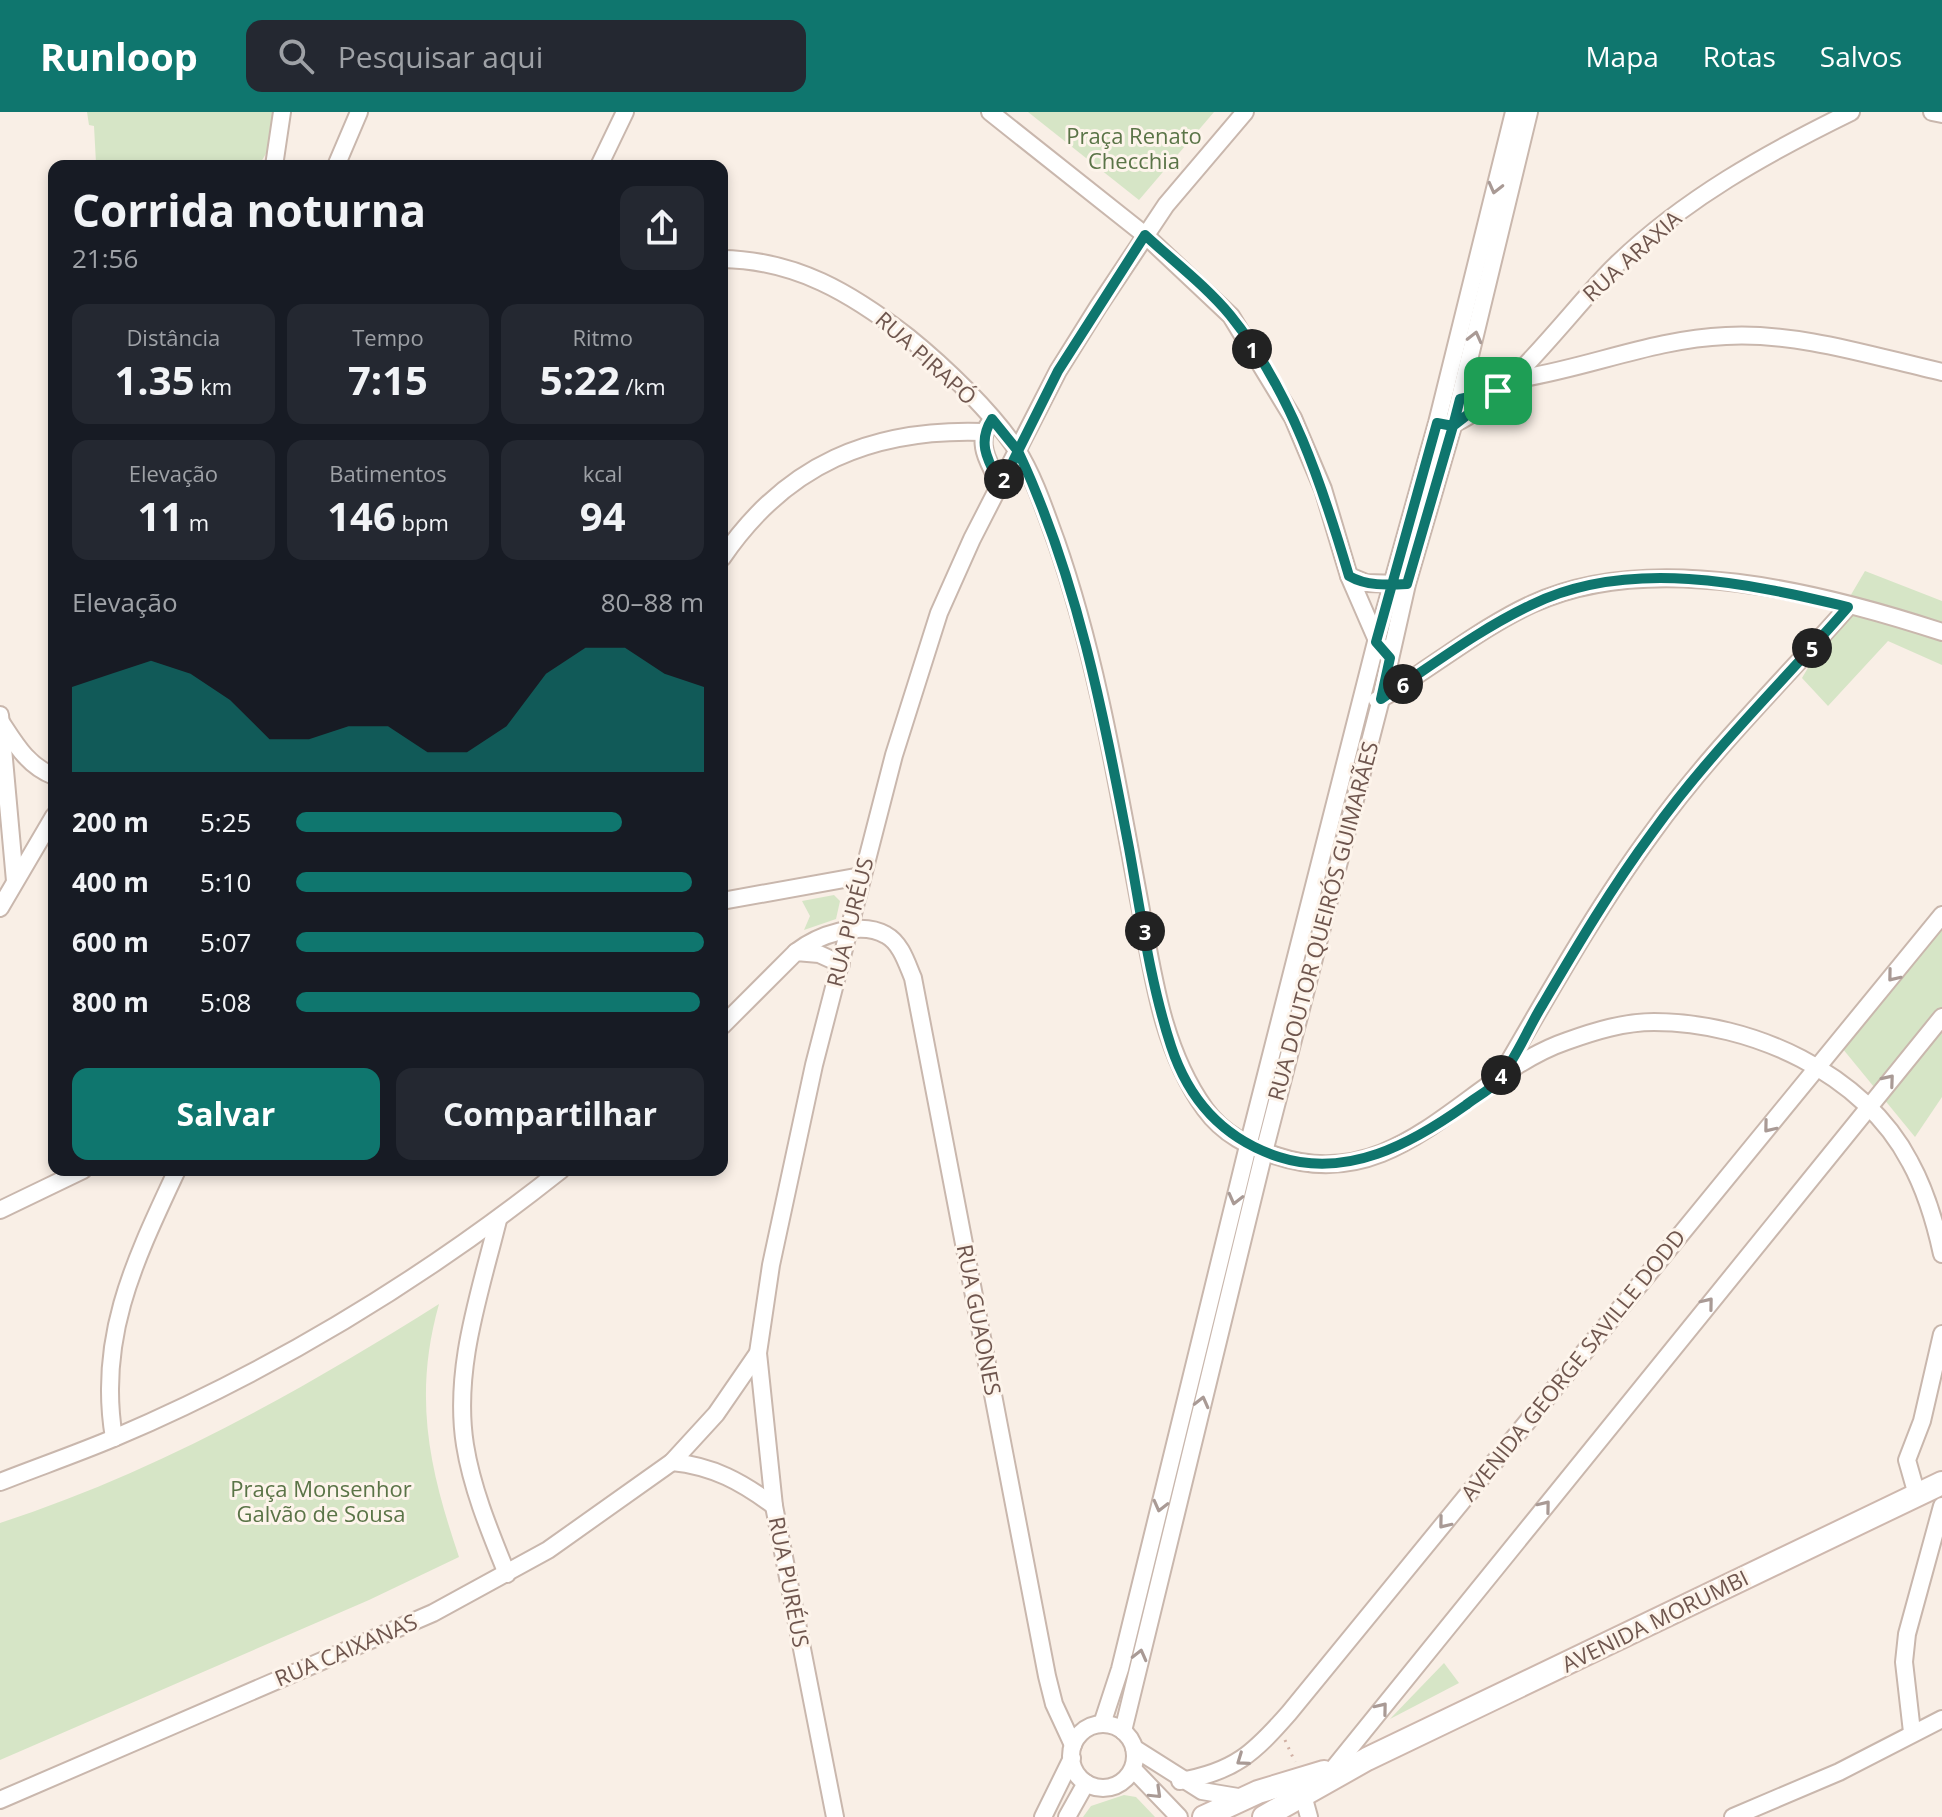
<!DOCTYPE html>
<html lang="pt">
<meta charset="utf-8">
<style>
:root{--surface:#171b24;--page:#242831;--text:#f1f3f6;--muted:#9ea1a6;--accent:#0f766e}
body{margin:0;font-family:"Open Sans",sans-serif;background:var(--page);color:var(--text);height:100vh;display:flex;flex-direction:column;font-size:30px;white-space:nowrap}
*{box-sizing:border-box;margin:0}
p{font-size:26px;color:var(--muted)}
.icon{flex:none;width:44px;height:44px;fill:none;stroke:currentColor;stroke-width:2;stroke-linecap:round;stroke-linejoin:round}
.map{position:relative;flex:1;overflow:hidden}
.side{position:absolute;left:48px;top:48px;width:680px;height:1016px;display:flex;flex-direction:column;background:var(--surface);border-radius:16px;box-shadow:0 4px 12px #0003}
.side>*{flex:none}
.pin{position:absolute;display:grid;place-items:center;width:68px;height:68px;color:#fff;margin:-34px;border-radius:16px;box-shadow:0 4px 12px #0006}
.km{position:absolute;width:40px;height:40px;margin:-20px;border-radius:50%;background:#222;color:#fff;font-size:22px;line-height:40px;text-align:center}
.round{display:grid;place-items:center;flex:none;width:84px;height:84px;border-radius:16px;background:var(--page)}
.summary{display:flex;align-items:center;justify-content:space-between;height:136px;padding:0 24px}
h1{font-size:44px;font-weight:700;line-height:60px}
.metrics{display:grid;grid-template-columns:repeat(3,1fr);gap:12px;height:136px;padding:8px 24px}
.metrics div{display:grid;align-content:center;border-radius:16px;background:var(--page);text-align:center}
.metrics b{font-size:40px;font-weight:700}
.metrics small{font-size:22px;font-weight:400}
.metrics p{font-size:22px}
.chart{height:224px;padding:16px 24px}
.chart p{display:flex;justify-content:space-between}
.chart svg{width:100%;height:144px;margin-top:8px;fill:var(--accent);opacity:.7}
.action{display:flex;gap:16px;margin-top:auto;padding:16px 24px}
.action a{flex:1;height:92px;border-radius:16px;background:var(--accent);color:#fff;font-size:32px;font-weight:700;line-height:92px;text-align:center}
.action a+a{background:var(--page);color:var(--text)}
ul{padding:0 24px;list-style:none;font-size:26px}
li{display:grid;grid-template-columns:128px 96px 1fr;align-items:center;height:60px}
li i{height:20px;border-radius:10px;background:var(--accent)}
header{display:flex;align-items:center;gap:48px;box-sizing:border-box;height:112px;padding:0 40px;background:var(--accent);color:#fff}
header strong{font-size:38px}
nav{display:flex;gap:44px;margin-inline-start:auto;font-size:28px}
.search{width:560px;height:72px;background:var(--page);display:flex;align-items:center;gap:20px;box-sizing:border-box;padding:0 28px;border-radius:16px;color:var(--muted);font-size:30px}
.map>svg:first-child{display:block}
.green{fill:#d6e5c6}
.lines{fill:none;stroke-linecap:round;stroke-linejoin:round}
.minor-casing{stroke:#c9b7ad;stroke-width:20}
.secondary-casing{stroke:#ceb8ae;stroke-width:26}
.path{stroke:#d0b0a4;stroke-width:3;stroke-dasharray:2 6;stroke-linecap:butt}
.minor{stroke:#fff;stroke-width:16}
.secondary{stroke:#fff;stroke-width:22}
.oneway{stroke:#a99a95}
.route-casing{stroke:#fff;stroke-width:16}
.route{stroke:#0f766e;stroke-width:10}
.labels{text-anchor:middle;stroke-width:6;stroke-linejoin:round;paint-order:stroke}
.park-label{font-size:22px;fill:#5a7447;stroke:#fdf4eb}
.street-label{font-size:22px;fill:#6f564e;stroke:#fdf4eb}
</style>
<header>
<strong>Runloop</strong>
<div class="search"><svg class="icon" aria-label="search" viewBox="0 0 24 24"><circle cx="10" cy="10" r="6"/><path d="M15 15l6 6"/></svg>Pesquisar aqui</div>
<nav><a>Mapa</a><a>Rotas</a><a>Salvos</a></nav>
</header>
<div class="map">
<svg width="1942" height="1705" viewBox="0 0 1942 1705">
<rect width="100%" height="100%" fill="#f9efe6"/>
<g class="green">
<path d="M87,0H276C276,17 269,43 257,54L96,51L94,14L89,13Z"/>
<path d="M1028,0H1214L1139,88Z"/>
<path d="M1865,459L1942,489V553L1888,529L1828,594L1802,566Z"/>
<path d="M834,783L840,789L836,807L804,818L810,804L802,789Z"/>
<path d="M1942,815V985L1915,1025L1838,931Z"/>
<path d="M439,1192C413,1285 429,1356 459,1445L369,1488L0,1648V1411C156,1360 301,1279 439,1192Z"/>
<path d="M1444,1551L1459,1571L1390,1607Z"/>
<path d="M1124,1683L1136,1685L1155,1705H1083L1091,1694Z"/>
</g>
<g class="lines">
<g class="minor-casing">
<g id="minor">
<path d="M990,0L1145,123L1231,204L1293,306L1323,377L1349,464L1379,533"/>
<path d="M1932,0L1942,2"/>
<path d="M274,54L282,0"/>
<path d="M336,54L359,0"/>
<path d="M599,54L625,0"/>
<path d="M722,147C796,148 851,181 908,225C944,254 992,300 1017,338C1034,365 1045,399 1056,429C1097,546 1117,671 1140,793C1153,863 1162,937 1205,997C1223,1022 1249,1035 1277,1044C1400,1085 1467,963 1567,929C1595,919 1624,910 1654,910C1751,910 1864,961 1910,1050C1926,1079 1935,1110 1942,1142"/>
<path d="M1511,268C1583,258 1652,227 1726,224C1798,220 1872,244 1942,260"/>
<path d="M989,312C975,332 991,355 1001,374"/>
<path d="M1450,313C1499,298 1576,191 1616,153C1684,87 1767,41 1851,0"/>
<path d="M722,446C786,352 872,316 984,320"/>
<path d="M1349,464L1366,471L1401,472"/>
<path d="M1377,588C1393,582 1408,569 1423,559C1458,536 1493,510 1532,492C1651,437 1823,481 1942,520"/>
<path d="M0,603L15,769"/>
<path d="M1,610C16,633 28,654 54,664"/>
<path d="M722,789L861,764"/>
<path d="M0,796L54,704"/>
<path d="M796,840C818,823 860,808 886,823C901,831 907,852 913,866L1047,1564L1054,1592L1073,1633"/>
<path d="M722,914L796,840L819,842L841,852"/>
<path d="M1500,965C1548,883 1595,798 1652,721C1710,640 1782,570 1848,495"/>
<path d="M0,1098L83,1058"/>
<path d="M498,1108C480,1181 453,1257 465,1333C472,1377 490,1420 507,1462"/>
<path d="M114,1326C97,1225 135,1148 177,1058"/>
<path d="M672,1350C713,1354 742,1370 774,1394"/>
<path d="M0,1370C38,1355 76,1342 114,1326C274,1258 425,1166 561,1058"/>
<path d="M1917,1383L1907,1348L1922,1309L1942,1222"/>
<path d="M1102,1612L1120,1557L1248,1034L1376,530L1437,311L1514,0"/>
<circle cx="1103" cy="1644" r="32"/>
<path d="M1123,1619L1264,1040L1381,587L1407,472L1453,314L1529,0"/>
<path d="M1912,1620L1904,1550L1907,1522L1942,1394"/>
<path d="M1134,1636L1202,1679L1244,1686"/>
<path d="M1133,1657L1179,1705"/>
<path d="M1333,1657L1942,905"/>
<path d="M1180,1669C1234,1660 1254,1641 1289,1601L1942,803"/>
<path d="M1301,1676L1309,1705"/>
<path d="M0,1688L433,1501L548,1438L672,1350L716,1302L758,1241"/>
<path d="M835,1705L774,1394L758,1241L771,1153L814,953L894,643L939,501L972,427L1058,259L1098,195L1166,93L1245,0"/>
<path d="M1043,1705L1072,1646"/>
<path d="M1067,1705L1086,1671"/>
<path d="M1733,1705L1839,1660L1942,1607"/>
</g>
</g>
<g class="secondary-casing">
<g id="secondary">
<path d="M1204,1705L1258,1680L1324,1660"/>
<path d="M1264,1705L1367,1647L1942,1371"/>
</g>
</g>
<path class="path" d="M1285,1628L1295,1650"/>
<use href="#minor" class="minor"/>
<use href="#secondary" class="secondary"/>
</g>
<defs><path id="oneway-chevron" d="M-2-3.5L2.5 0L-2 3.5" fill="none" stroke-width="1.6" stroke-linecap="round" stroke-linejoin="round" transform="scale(2)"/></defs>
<g class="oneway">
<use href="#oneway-chevron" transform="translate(1495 76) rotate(104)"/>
<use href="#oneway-chevron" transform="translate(1475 225) rotate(-76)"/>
<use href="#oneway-chevron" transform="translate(1893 864) rotate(129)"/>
<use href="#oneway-chevron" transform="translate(1889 968) rotate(-50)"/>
<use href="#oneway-chevron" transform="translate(1769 1015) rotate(129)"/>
<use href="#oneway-chevron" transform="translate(1235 1087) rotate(104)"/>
<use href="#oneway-chevron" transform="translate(1708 1191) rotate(-51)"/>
<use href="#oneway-chevron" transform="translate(1202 1290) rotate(-76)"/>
<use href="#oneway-chevron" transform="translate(1160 1394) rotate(104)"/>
<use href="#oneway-chevron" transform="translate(1545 1394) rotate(-51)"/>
<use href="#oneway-chevron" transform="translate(1444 1411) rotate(129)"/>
<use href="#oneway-chevron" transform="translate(1140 1543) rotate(-76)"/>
<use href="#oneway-chevron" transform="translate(1382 1596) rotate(-51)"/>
<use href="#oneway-chevron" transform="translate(1242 1648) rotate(145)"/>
<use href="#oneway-chevron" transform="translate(1156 1681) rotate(44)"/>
</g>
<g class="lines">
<g class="route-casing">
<path id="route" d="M1498,279L1453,314L1407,472C1387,473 1366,474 1349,464C1322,373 1291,278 1230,203C1206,174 1173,149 1145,123L1058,259L1018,339L992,307C976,332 989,350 1001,374L1018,339C1077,465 1103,600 1129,736C1141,802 1150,870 1171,934C1189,989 1224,1027 1279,1045C1347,1067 1411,1032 1466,993C1476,985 1490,978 1498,969C1516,947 1528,916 1543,892C1577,834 1612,775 1652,721C1710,640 1783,570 1848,495C1748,471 1629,445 1531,493C1478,518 1430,555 1381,587L1390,546L1376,530L1437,311L1453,314L1460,287L1498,279"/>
</g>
<use href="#route" class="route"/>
</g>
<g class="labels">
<g class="park-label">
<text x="1134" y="32">Praça Renato<tspan x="1134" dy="25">Checchia</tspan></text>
<text x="321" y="1385">Praça Monsenhor<tspan x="321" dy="25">Galvão de Sousa</tspan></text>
</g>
<g class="street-label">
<text transform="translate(1632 144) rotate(-42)" y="8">RUA ARAXIA</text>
<text transform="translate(926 246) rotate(42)" y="8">RUA PIRAPÓ</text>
<text transform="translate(1323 809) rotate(-75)" y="8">RUA DOUTOR QUEIRÓS GUIMARÃES</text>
<text transform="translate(850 810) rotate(-76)" y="8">RUA PURÉUS</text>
<text transform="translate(979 1208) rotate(79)" y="8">RUA GUAONES</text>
<text transform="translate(1573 1253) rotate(-51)" y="8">AVENIDA GEORGE SAVILLE DODD</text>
<text transform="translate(789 1470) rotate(79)" y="8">RUA PURÉUS</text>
<text transform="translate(1655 1509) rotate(-26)" y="8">AVENIDA MORUMBI</text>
<text transform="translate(346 1538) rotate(-23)" y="8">RUA CAIXANAS</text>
</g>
</g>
</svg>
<div class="pin" style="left:1498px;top:279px;background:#1e9e55"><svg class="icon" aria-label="arrive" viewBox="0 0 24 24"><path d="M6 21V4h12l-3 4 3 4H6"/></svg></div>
<b class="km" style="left:1252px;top:237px">1</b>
<b class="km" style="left:1004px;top:367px">2</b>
<b class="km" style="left:1145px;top:819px">3</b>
<b class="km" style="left:1501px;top:963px">4</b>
<b class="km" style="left:1812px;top:536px">5</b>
<b class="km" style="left:1403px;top:572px">6</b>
<section class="side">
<div class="summary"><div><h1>Corrida noturna</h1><p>21:56</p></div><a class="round"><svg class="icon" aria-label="share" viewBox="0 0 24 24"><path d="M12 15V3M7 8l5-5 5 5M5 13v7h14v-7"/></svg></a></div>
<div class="metrics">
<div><p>Distância</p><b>1.35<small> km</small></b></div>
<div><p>Tempo</p><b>7:15</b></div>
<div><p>Ritmo</p><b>5:22<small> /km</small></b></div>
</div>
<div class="metrics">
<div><p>Elevação</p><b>11<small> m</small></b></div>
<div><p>Batimentos</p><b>146<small> bpm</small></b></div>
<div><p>kcal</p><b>94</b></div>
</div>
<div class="chart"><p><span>Elevação</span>80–88 m</p>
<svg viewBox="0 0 160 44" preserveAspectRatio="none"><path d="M0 44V18L10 14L20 10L30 14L40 22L50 34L60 34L70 30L80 30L90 38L100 38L110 30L120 14L130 6L140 6L150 14L160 18V44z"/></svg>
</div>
<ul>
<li><b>200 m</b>5:25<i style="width:80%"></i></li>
<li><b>400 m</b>5:10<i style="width:97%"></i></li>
<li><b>600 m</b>5:07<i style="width:100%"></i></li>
<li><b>800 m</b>5:08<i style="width:99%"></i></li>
</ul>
<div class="action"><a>Salvar</a><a>Compartilhar</a></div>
</section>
</div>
